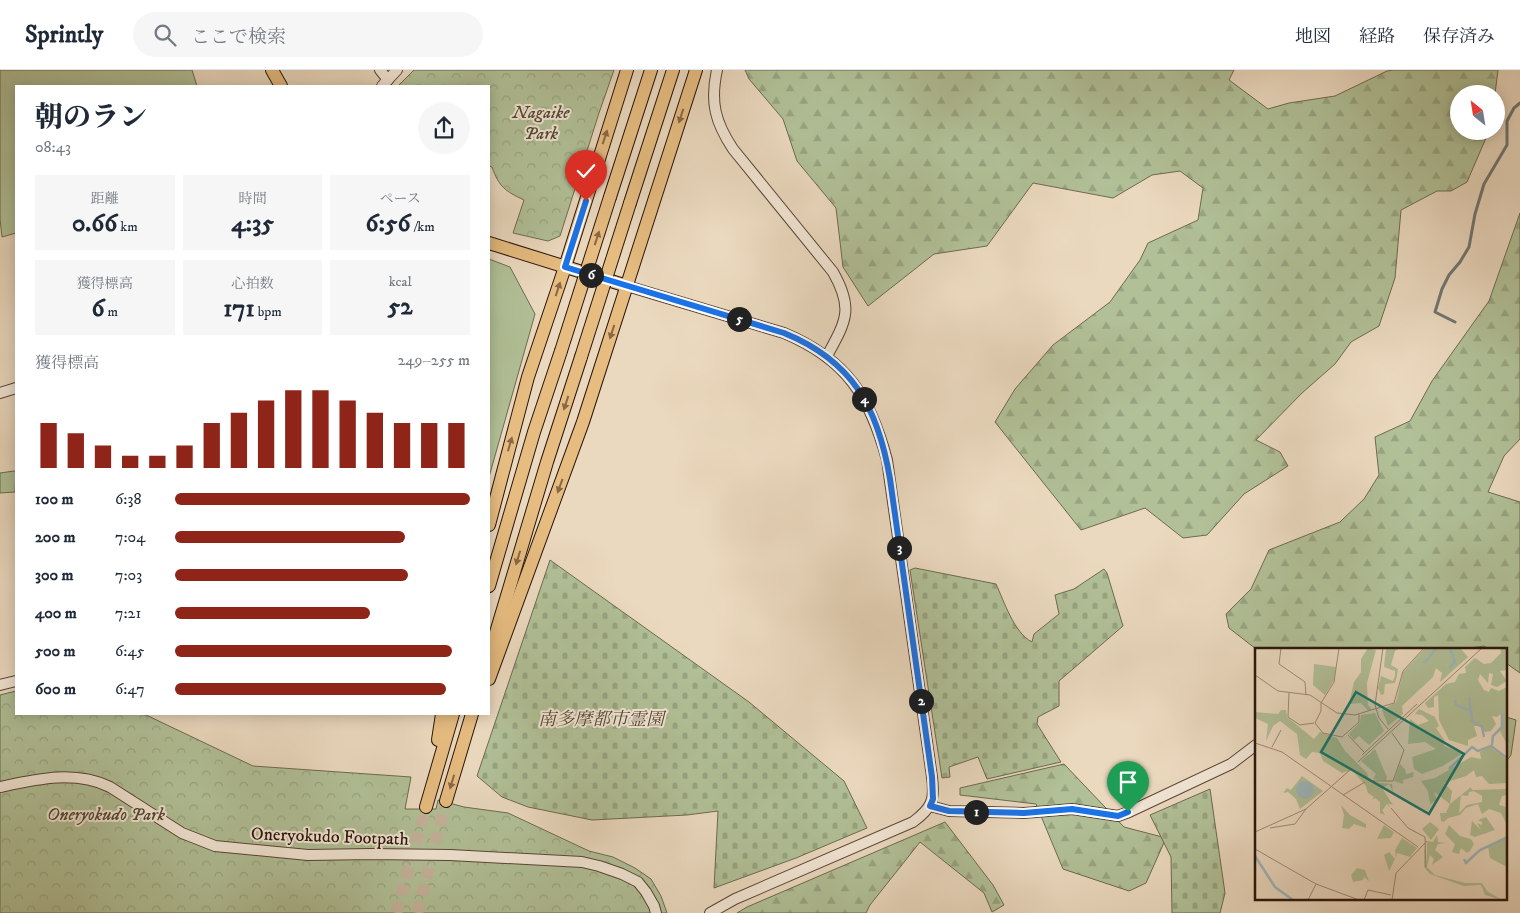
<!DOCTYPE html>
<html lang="ja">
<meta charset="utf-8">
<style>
:root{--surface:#fff;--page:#f6f6f7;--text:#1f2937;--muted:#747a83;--line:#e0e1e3;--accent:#8f2418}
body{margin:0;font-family:"IM FELL DW Pica","Noto Serif JP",serif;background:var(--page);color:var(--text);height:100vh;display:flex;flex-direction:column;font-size:19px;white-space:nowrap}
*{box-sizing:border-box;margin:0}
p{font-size:16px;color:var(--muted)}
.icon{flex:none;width:28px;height:28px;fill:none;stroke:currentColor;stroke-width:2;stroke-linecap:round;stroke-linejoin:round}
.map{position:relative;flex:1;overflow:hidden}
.drawer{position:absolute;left:15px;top:15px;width:475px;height:630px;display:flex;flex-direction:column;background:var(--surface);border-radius:0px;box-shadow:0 2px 12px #0003}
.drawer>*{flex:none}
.needle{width:32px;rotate:330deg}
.buttons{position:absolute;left:1450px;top:15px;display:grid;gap:10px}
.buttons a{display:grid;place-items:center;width:55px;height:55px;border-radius:50%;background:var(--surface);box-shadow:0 2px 12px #0003;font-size:25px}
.pin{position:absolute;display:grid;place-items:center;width:42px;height:42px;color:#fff;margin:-51px -21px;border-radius:50% 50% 50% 0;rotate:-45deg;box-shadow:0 0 5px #0007}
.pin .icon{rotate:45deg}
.km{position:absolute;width:25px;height:25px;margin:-12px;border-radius:50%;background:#222;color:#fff;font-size:14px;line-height:25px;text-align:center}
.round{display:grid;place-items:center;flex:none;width:52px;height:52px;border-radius:26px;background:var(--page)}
.overview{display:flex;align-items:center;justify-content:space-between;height:85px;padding:0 20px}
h1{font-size:28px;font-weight:800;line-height:38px}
.figures{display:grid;grid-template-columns:repeat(3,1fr);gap:8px;height:85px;padding:5px 20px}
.figures div{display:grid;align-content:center;border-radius:0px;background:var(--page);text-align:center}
.figures b{font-size:25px;font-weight:800}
.figures small{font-size:14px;font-weight:400}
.figures p{font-size:14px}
.chart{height:140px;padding:10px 20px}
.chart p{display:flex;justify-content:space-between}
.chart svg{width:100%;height:90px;margin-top:5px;stroke:var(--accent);stroke-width:6}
ul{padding:0 20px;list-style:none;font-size:16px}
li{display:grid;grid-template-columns:80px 60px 1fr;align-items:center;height:38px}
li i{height:12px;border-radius:6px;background:var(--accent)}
header{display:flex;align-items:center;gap:30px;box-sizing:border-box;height:70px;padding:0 25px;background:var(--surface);border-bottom:1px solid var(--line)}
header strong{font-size:24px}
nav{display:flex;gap:28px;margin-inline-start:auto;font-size:18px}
.search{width:350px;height:45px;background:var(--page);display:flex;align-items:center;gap:12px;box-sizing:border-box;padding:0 18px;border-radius:28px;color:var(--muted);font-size:19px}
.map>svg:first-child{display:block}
.grass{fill:#b1c097;stroke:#6d6a51}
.forest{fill:url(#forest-firs);stroke:#6d6a51}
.cemetery{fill:url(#cemetery-stones);stroke:#6d6a51}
.park{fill:url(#park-crowns);stroke:#6d6a51}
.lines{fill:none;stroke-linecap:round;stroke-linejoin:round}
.stream{stroke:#6f7675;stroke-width:3}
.major-tunnel{stroke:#c4b29b;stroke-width:12;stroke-dasharray:12 6;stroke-linecap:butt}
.minor-casing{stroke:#5a4538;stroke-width:12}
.major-casing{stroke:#29140b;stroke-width:14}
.minor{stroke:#f2e6d5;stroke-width:10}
.major{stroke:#e6bc80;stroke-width:12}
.major-bridge-casing{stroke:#29140b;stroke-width:14;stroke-linecap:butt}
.major-bridge{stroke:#e6bc80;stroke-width:12}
.oneway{fill:#886846}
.route-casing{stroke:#fff;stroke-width:10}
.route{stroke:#1a73e8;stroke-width:6}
.labels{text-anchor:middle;stroke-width:4;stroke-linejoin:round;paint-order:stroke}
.park-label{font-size:18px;font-style:italic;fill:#524835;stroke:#f2e6d5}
.street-label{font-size:18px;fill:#29140b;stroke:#f2e6d5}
.inset-river{fill:none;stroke:#9db7bc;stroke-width:2.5}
.inset-road{fill:none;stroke:#9d8a77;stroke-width:1}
.view{fill:#0f766e;fill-opacity:0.15;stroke:#0f766e;stroke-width:2.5}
.inset-edge{fill:none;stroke:#29140b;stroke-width:2.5}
</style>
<header>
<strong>Sprintly</strong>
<div class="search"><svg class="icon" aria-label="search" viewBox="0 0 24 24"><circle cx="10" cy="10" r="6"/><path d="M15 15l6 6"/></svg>ここで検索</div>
<nav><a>地図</a><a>経路</a><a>保存済み</a></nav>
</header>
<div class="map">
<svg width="1520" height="843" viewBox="0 0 1520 843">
<defs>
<pattern id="forest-firs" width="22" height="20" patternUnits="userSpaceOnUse" patternTransform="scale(1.25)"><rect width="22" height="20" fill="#b1c097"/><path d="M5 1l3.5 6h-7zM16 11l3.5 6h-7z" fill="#98a481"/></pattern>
<pattern id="cemetery-stones" width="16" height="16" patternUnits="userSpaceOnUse" patternTransform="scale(1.25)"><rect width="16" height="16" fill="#b1c097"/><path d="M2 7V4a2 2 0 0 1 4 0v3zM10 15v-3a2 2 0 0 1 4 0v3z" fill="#98a481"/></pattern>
<pattern id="park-crowns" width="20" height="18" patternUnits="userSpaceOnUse" patternTransform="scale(1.25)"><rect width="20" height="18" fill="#b1c097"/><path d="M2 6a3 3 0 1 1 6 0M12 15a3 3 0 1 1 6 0" fill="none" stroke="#98a481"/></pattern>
</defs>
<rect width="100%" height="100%" fill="#ebd9bf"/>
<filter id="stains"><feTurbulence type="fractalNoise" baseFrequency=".004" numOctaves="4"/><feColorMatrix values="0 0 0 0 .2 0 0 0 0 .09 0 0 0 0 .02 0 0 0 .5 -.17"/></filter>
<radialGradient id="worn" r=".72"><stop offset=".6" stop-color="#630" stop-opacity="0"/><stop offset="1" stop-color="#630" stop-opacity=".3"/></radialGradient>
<g class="grass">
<path d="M0,0H192L197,16H16V163L2,167L0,149Z"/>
<path d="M489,189L510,197L535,244L489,407Z"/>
<path d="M14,401L16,402L15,422L0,423V403Z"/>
</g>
<g class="forest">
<path d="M745,0H1234L1229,10L1268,39L1289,33L1335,26L1387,1L1393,0H1498L1495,24H1459V61H1489L1467,112L1451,121H1437L1401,140L1395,208L1379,256L1351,272L1335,294L1302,323L1256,370L1280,382L1288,396L1244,424L1207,465L1183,468L1145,438L1081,460L995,352L1015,319L1053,275L1110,232L1140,190L1148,173L1198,150L1203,118L1180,101L1152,105L1113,128L1033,113L987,176L934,184L868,236L843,197L836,138L797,91L783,49L749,9Z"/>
<path d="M1520,143V369L1504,386L1488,422L1520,432V603L1506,593V579H1488L1484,576L1464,579H1256L1229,558L1226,544L1251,519L1269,480L1340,452L1364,429L1379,405L1375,367L1410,351L1432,311L1489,231Z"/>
<path d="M1506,647L1516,650L1511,685L1506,692Z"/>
<path d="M1064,694L1124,757L1166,768L1146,813L1129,821L1063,799L1036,734L960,725V718Z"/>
<path d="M945,752L993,815L1004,835L992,842L984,823L920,772L870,835L866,843H737L747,837Z"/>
</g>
<g class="cemetery">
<path d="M550,490L749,632L844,711L867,758L796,788L714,818L718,741L687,745L592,750L528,737L502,727L477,706Z"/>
<path d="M915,498L996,514C1004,531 1014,563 1032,572L1034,564L1059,544L1055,525L1074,519L1104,499L1107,503L1123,556L1059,611V636L1038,647L1037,654L1061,692L987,709L978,687L949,697L950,707L942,708L910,500Z"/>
<path d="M1210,719L1225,823L1220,843H1172L1171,787L1150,745Z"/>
</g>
<g class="park">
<path d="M414,0H614L599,43L560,166L548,171L513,163L524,130C505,121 499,117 492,97L489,96V16H398Z"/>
<path d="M16,621V644H144L253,696L411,707L405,739H436L438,730L464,737L508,743L589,781L613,787L635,798L651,809L661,826L667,843H0V625Z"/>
</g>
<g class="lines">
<path class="stream" d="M1455,252L1435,242L1442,219L1449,205L1460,192L1469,177L1475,144L1484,114L1507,75V51L1514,38L1520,33"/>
<g class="major-tunnel">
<path d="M396,843L426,737"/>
<path d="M417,843L446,731"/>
</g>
<g class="minor-casing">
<g id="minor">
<path d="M380,0L388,10"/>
<path d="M717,0C710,32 715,52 733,79L833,202C854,239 846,251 827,286"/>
<path d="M382,16L397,0"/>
<path d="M627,216L784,263C846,289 870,326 887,390L932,707C935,730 932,738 913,752L735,829L710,843"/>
<path d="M0,323L16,318"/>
<path d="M0,615L16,611"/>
<path d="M0,717C37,709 75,700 110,717L182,763L215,776L308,785L371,784L450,785L582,792L599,796L622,804L638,812L646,822L654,836L656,843"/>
<path d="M930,736L949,741L1024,743L1072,739L1118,746L1129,742L1231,694L1256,675"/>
</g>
</g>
<g class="major-casing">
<g id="major">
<path d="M272,0L281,16"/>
<path d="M610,127L651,0"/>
<path d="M630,133L673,0"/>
<path d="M489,173L627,216"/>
<path d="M489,455L528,307L565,197L627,0"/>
<path d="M489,516L534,362L561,281"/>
<path d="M489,586L547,392L581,287"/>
<path d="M489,609L583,352L696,0"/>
<path d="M438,670L442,644"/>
<path d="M446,731L472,644"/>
<path d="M426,737L453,644"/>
</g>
</g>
<use href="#minor" class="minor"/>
<use href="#major" class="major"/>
<g class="major-bridge-casing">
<g id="major-bridge">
<path d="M561,281L610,127"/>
<path d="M581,287L630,133"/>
</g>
</g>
<use href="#major-bridge" class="major-bridge"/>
</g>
<defs><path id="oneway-solid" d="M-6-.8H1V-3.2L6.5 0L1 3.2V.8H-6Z" transform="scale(1.25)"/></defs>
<g class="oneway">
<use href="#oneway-solid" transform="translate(681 46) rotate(108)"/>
<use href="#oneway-solid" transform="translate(605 67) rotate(-72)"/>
<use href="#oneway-solid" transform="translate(597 168) rotate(-72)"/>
<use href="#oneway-solid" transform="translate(558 219) rotate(-72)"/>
<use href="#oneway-solid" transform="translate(612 262) rotate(108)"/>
<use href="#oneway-solid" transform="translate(566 333) rotate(108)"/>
<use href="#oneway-solid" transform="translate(510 374) rotate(-74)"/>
<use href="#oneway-solid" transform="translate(560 416) rotate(110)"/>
<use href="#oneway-solid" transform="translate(518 488) rotate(107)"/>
<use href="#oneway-solid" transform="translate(452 712) rotate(107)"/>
</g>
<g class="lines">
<g class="route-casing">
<path id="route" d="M586,131L565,197L784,263C853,291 878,338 890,409L932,707L933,729L930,736L949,741L1024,743L1072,739L1118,746L1128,742"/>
</g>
<use href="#route" class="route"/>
</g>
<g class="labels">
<g class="park-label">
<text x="541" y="48">Nagaike<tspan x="541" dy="21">Park</tspan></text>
<text x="601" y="655">南多摩都市霊園</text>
<text x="106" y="750">Oneryokudo Park</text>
</g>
<g class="street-label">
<text transform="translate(330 766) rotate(2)" y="6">Oneryokudo Footpath</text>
</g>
</g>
<g transform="translate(1255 578)">
<rect width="252" height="252" fill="#ebd9bf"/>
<path d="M113,0L121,2L112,35L113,57L117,62L113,63L106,55L94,56L99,34L106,24V11ZM131,0H145L140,3L136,17L143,21L142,28L140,35L130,36L129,46L126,47L123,40L126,28L138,33L140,27V23L129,19ZM120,65L129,83L114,97L104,88L99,92L94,86L105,74L106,67ZM175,174L184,181L176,192L167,181ZM129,177L139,184L136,190L122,191Z" fill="#b1c097"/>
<path d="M245,0H252V22L245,23L252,33L242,39L236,37L238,26L234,25L233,35L225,26L223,32L229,42L234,44L236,40L244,43L252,39V97L245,83L248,77L247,65L242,69L237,68L241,76L236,83L230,84L225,78H219L222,88L213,92V98L194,92L184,72L183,47L179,49V59L173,60L170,55L191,36L200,34L204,26L211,25L210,19L220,10L229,16L236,15L246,5ZM164,61L180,69L184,78L181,80L190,93L189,98L208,105L188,118L167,126L159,121L157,109L181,101L170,94L153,96L155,71L163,77L174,73L167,67L160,66ZM235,99L252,112V135L234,136L227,128L221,129L219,122L211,128L189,135L197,143L195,156L216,139L217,142L252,141V147L247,148L244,157L252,159V177L246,165L234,161L227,166L223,156L211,160L205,167L193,170L189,174L186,173L185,165H191L195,156L179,144L182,152L175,156L173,143L166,133L180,130L216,109L226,111L225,104ZM219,143L227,148V154L212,157L204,165L206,147L213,148L214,144ZM115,134L137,136L138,144L134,136L127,140L138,157L132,155L127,162L130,167L125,165V154L120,150L117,152L119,149L113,145L111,139ZM86,157L95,167L111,176V180L99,176L94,181L87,180L89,167ZM231,169L240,182L220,189L215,187L217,173L226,182L222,175L227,177V174L223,172ZM194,177L205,188L216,191L219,196L215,203L212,205L206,200L204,206L197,204L200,196L190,186ZM182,187L183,194L191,195L183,196L180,202L188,209L177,217L179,211L175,207L172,218V193L178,194ZM134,204L140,211L134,223L129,207ZM102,220L110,222L114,233L109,229L108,232L98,234L96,227Z" fill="#b1c097" fill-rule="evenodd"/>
<path d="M120,101L132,129L131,133L118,131L121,126L106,113ZM145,116L150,121L151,126L159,124L158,129L148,132V136L139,133ZM252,190V219L235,210L233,198Z" fill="#b1c097"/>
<path d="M170,0H205L213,9L185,34L187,25L181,20L178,29L147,58L148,66L133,78L127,62L141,54L148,24ZM59,16L81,19L79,32L70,47L58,37ZM26,62H31L32,69L59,91L65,84L82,90L90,103L112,125L117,139L129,145L135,160L132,156L126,164L125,154L97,122L87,125L68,113L65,105L57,104L51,111L45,107L42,86L25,73L18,78L11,93L13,76L0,70V64L23,66ZM47,128L68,143L45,161L41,151L33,144L28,145L32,140L36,142ZM147,190L162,200L155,209L142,205L141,210L140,202ZM169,196L172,219L180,227L210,235H227L232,243L247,252L230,247L226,237L209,238L175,226L169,219Z" fill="#b1c097"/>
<path d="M41 142a9 9 0 1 1 18 0a9 9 0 1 1-18 0Z" fill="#9db7bc"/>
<path class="inset-river" d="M169,15L182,0M194,20L200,14L195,0M214,49L217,73L227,79L229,89M200,52L201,57L214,62M237,97L238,88L247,79V65M194,121L217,99L223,103L236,98L253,111M0,208L20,239L38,252M209,211L211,215L225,202L253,189"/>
<path class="inset-road" d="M26,0L24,16L50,34L51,47M84,0L79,34L66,55V63L60,75L68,85L87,89L104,74V66M128,0L120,57L124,70L133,81M0,27L23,43L55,47L82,65L100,67L139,55L148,23L169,0M34,45L33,69L45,77L59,75M93,87L109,104M0,95L27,104L163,199M17,99L26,82M107,107L162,56M103,114L227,0M114,133H138L149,102L137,85M88,147L110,134M136,160L153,180L170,189L171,219M15,180L40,176L51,161M0,184L51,161L96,121M0,201L61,236L104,252M53,252L61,236M109,252L113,242L136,247M137,252L141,225L172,193"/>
<path class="view" d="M101,44L209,106L174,166L66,104Z"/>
<rect width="252" height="252" class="inset-edge"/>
</g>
<rect width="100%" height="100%" filter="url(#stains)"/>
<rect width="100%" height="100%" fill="url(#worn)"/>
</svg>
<div class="buttons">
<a><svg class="needle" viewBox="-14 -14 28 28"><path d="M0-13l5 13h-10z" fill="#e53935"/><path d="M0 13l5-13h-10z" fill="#747a83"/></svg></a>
</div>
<div class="pin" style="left:1128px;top:742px;background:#1e9e55"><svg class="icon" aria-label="arrive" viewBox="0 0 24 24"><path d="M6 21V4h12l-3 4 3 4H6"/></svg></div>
<div class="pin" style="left:586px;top:131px;background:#d93025"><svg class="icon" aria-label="check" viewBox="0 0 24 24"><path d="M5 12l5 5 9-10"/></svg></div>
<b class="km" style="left:976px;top:742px">1</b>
<b class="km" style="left:921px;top:631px">2</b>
<b class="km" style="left:899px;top:478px">3</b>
<b class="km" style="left:864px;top:329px">4</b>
<b class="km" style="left:739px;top:249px">5</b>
<b class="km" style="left:591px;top:205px">6</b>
<section class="drawer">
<div class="overview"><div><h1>朝のラン</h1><p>08:43</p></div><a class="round"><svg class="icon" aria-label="share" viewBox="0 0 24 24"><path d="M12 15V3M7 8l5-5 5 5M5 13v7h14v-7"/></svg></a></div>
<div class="figures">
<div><p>距離</p><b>0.66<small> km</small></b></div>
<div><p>時間</p><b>4:35</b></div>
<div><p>ペース</p><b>6:56<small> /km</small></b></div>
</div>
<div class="figures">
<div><p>獲得標高</p><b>6<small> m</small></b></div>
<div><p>心拍数</p><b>171<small> bpm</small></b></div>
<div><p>kcal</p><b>52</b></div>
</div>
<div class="chart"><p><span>獲得標高</span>249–255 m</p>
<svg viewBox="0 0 160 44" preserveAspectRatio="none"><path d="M5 44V22M15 44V27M25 44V33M35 44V38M45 44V38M55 44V33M65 44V22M75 44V17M85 44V11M95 44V6M105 44V6M115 44V11M125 44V17M135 44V22M145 44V22M155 44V22"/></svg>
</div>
<ul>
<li><b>100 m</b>6:38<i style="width:100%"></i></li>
<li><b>200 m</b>7:04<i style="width:78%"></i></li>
<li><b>300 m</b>7:03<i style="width:79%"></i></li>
<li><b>400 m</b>7:21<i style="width:66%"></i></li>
<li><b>500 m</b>6:45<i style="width:94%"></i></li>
<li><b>600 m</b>6:47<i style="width:92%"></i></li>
</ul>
</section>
</div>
